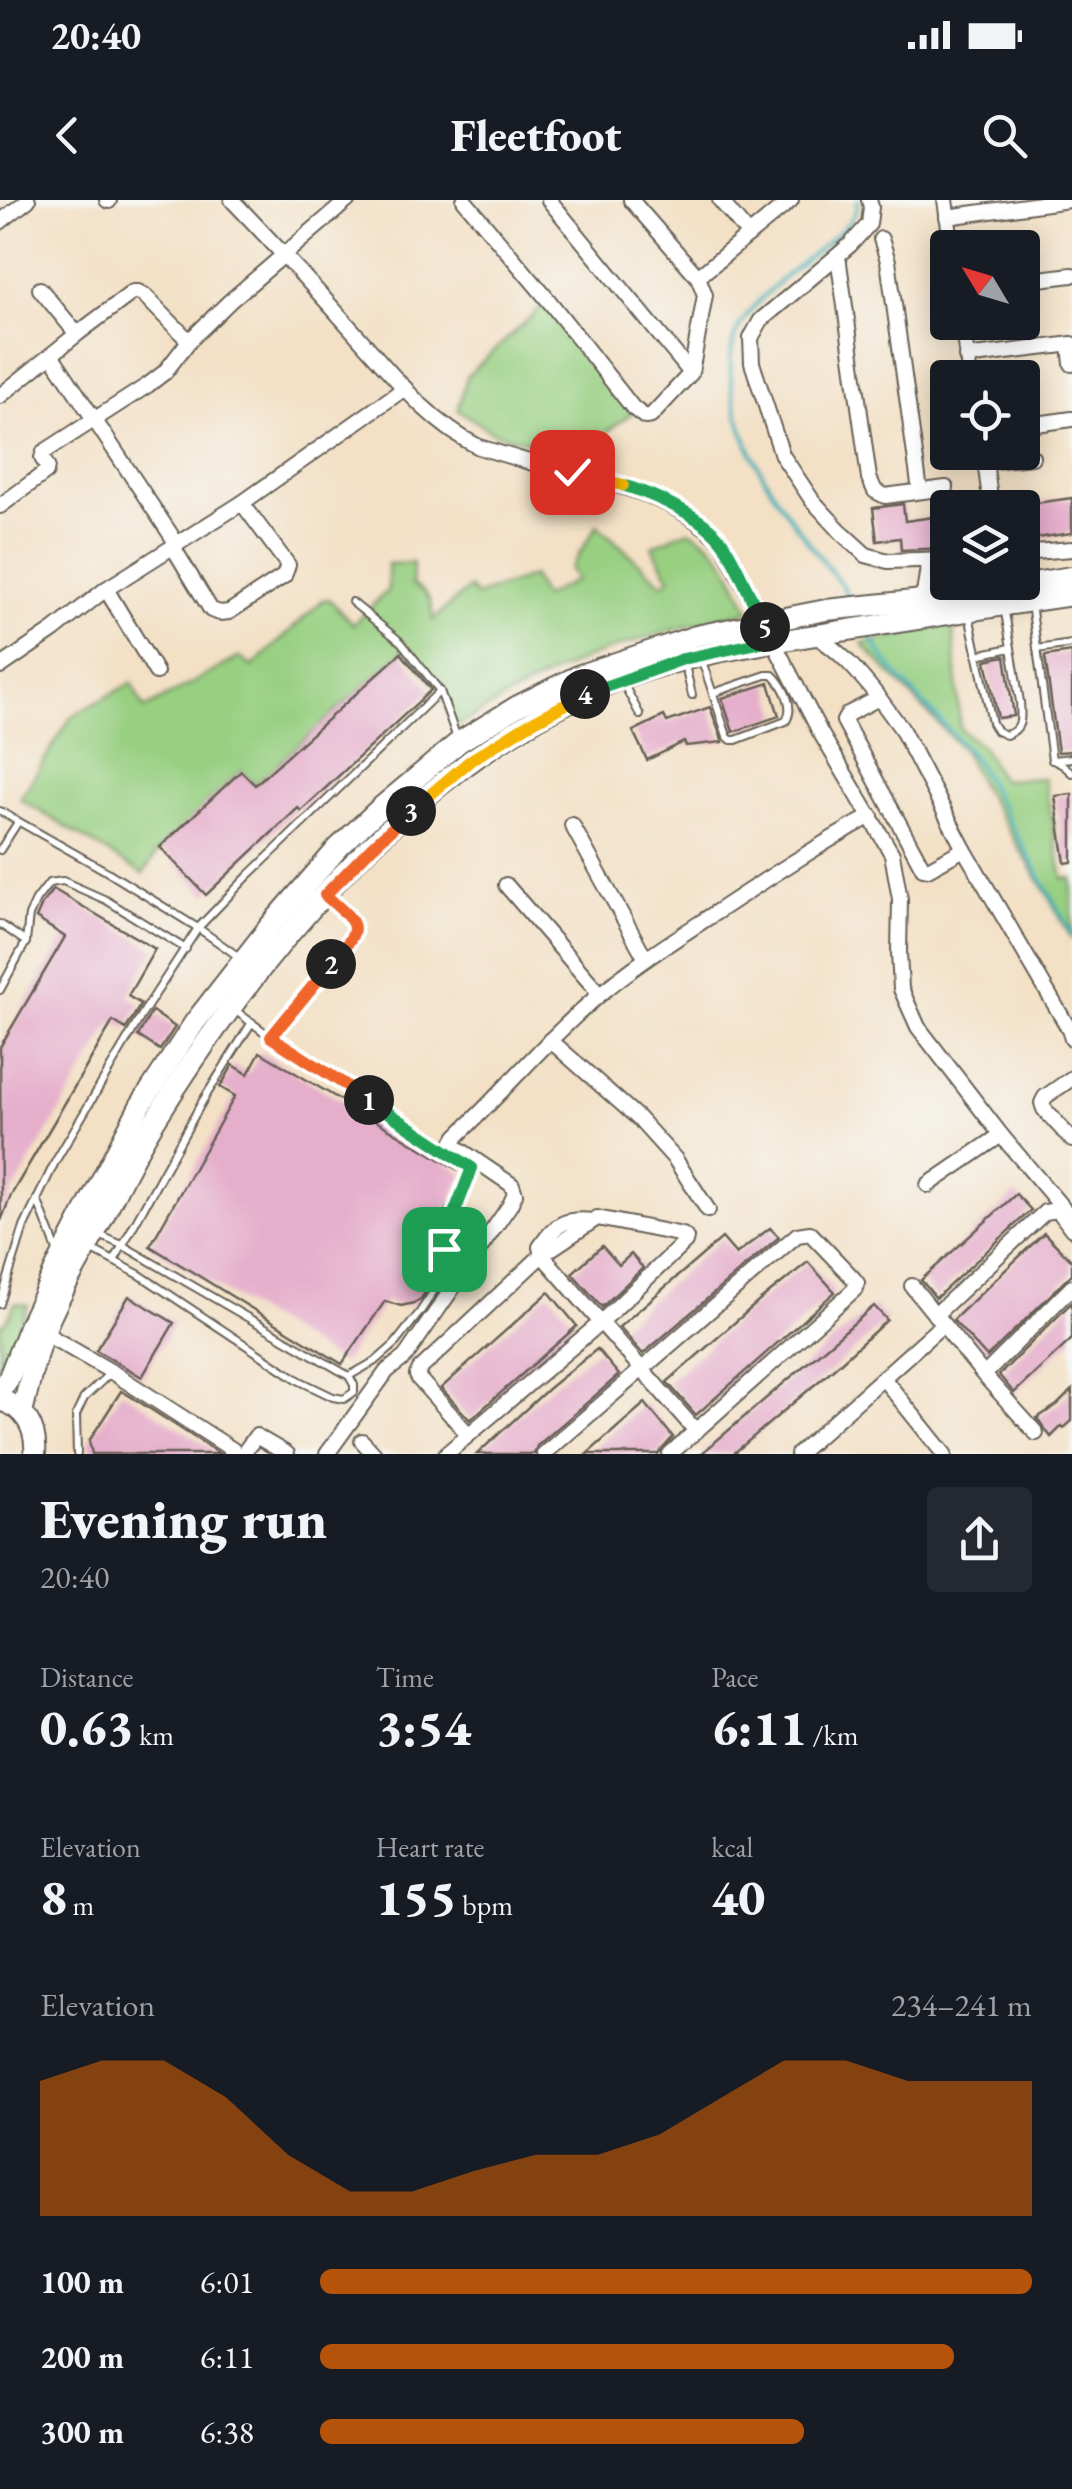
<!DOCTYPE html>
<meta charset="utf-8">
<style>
:root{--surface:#171b24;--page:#242831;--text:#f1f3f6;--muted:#9ea1a6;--accent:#b45309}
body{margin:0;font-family:"EB Garamond",serif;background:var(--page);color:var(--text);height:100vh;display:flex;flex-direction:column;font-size:38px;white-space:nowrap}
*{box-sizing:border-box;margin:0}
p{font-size:32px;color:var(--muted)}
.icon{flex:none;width:55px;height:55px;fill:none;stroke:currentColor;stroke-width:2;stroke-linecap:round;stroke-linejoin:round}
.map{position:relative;height:1254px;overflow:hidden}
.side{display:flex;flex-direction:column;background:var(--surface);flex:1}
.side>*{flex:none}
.needle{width:65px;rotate:308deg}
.buttons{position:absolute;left:930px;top:30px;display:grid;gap:20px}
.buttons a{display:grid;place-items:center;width:110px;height:110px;border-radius:10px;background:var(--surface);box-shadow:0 5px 25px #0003;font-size:50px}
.pin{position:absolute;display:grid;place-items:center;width:85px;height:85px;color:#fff;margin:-42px;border-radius:20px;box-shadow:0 5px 15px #0006}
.km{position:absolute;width:50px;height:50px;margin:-25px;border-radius:50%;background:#222;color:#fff;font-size:28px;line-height:50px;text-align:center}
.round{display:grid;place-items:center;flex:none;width:105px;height:105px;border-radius:10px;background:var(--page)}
.headline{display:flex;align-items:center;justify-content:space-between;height:170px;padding:0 40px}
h1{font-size:55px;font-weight:800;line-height:75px}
.figures{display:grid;grid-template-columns:repeat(3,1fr);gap:15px;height:170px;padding:10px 40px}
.figures div{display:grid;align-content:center}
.figures b{font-size:50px;font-weight:800}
.figures small{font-size:28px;font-weight:400}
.figures p{font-size:28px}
.chart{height:280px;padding:20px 40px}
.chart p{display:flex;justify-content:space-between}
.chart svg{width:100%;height:180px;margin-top:10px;fill:var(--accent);opacity:.7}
ul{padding:0 40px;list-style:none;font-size:32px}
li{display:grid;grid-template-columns:160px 120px 1fr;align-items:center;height:75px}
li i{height:25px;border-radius:12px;background:var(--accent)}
.status{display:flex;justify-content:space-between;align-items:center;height:70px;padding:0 50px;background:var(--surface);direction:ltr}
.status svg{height:28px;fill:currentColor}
header{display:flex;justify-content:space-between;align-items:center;height:130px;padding:0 40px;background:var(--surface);font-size:45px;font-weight:800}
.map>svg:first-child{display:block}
.green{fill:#98cf81;stroke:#5a764e;stroke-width:2.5}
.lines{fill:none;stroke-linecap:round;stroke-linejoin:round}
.stream{stroke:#3daeb7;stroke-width:4}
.building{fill:#e5aecb}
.lane-casing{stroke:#676157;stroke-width:10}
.street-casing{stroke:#676157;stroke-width:18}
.primary-casing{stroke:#676157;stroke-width:24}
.lane{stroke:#fff;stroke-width:6}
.street{stroke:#fff;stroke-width:14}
.primary{stroke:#fff;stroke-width:20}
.split-1-casing{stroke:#fff;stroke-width:20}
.split-2-casing{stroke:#fff;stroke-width:20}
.split-3-casing{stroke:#fff;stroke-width:20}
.split-4-casing{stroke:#fff;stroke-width:20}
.split-5-casing{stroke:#fff;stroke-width:20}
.split-6-casing{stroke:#fff;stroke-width:20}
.split-7-casing{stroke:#fff;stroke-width:20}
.split-1{stroke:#22a559;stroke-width:12}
.split-2{stroke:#f0652b;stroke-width:12}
.split-3{stroke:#f0652b;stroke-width:12}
.split-4{stroke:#f5b400;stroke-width:12}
.split-5{stroke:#22a559;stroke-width:12}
.split-6{stroke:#22a559;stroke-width:12}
.split-7{stroke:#f5b400;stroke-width:12}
</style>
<div class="status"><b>20:40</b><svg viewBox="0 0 49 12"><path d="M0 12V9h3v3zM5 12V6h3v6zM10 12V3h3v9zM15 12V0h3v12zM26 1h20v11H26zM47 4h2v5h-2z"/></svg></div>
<header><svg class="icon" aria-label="back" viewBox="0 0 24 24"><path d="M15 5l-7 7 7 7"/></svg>Fleetfoot<svg class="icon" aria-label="search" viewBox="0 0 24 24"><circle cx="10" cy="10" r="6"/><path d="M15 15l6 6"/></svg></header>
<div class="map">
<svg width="1072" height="1254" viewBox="0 0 1072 1254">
<rect width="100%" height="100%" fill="#f6f6f2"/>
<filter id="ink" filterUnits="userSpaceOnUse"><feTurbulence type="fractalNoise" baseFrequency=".01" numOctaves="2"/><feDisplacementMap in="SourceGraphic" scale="20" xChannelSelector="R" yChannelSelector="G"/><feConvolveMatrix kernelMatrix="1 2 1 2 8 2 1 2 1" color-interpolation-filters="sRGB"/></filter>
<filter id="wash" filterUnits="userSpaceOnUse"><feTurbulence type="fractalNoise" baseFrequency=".0048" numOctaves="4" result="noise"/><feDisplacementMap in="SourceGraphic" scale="40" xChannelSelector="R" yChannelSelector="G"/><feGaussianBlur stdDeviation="2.25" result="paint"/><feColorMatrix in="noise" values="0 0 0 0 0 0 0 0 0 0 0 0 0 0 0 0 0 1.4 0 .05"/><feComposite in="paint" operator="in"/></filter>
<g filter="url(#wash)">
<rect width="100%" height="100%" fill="#f3e0c5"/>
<g class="green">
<path d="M546,103L634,211L579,254L494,233L458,210L467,176Z"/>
<path d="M597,325L663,384L670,378L652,346L688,330C724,344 733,378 750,411C689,426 627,440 571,465C530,483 492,506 454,528L440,491L405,449L255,585L241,571L161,647L143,674L20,599L72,516L132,483L144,509L240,457L252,467L323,400L329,399L353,424L388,390V364L413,363L412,385C431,394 431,401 433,420L469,388L476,396L532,376L543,397L576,380L570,369Z"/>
<path d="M953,423L960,529L983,548L1001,580L1044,578L1063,679L1072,678V740L1048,695L980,584L963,550L862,444Z"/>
<path d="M15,1103L28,1105L0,1171V1127L8,1118Z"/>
</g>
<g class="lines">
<g class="stream">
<path d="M850,400L843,387C795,324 739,261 731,179C730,162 730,143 739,127C759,94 792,71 821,47C836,35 858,20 858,0"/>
<path d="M869,434C896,485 945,519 978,565L1072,735"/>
</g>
</g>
<g id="blocks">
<g class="building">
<path d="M1072,298V333L1022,340V305Z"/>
<path d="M903,304L905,321L948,315V348L901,350L900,338L877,341L873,308Z"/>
<path d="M1072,452V551L1058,552L1045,456Z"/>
<path d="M401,453L431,490L301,611L298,608L206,695L160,647L241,571L255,585Z"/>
<path d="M1005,456L1014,516L998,518L986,460Z"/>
<path d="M769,483L779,516L733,532L722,498Z"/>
<path d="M710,507L723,542L686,546L684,542L647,560L633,531L664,516L667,522Z"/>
<path d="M1072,594V662L1065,663L1055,596Z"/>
<path d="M53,689L155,749L128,796L141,804L126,829L113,821L11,995L1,1021L0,847L65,737L36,718L42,704Z"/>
<path d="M152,811L175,827L160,850L138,836Z"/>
<path d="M260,852L463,973L452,999L423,1047L436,1062V1075L421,1099L414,1103L401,1106L385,1101L342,1164L150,1046L235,896L220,887L233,865L248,874Z"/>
<path d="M1016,994L1031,1010L936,1098L921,1080Z"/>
<path d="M770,1028L779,1037L643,1154L619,1127L722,1038L736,1054Z"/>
<path d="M1044,1033L1072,1061V1074L987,1157L953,1120Z"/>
<path d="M602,1046L619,1065L631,1054L643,1068L602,1107L572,1073Z"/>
<path d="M808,1062L835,1092L696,1215L667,1182L758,1102Z"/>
<path d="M549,1092L577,1126L470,1220L441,1188Z"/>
<path d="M129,1096L174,1123L142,1177L96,1150Z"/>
<path d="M1072,1102V1139L1014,1193L999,1175Z"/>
<path d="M874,1106L887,1120L832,1170L733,1254H701Z"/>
<path d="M597,1149L619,1175L537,1246L534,1254H477L549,1188Z"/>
<path d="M1072,1190V1221L1064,1228L1062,1226L1051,1237L1037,1218L1057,1205Z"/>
<path d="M121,1191L130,1196L220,1254H92L89,1241Z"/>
<path d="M645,1203L673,1237L658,1254H587Z"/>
</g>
</g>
</g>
<g filter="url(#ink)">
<use href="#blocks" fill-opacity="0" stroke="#676157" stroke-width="2.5"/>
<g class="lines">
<g class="lane-casing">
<g id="lane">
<path d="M352,402L401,442L440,491L458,541"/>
<path d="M1031,403L1052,560L1072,558"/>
<path d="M969,415L992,523L997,531L1006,535C1023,529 1021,518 1020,502L1004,406"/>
<path d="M1037,449L1072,444"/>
<path d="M977,455L1011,448"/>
<path d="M702,461L727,536L731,540H736L786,521C795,507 784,486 773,475H766L713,493"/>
<path d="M685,465L692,495"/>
<path d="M622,481L640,515"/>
<path d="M1053,560L1063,565L1072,573"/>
<path d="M0,611L106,671L198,728L242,759"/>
<path d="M0,650L18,622"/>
<path d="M0,724L26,742"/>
<path d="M0,790L26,742L29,715L36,700L49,683L63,681L106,700L186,749"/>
<path d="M236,811L271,837L472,968L443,1042L446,1062L443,1077L420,1112L394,1145L377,1160L349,1176"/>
<path d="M271,837L352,739C360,719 340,708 326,695"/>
<path d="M37,999L58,1053"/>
<path d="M93,1050L140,1075L300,1181L333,1197L344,1199L354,1192V1185L349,1176L122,1045L97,1034"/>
<path d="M114,1061L202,902L252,822"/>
<path d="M0,1104L24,1027L55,962L143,813L198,728L248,676L440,491"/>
<path d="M77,1254L76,1215L84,1198L110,1173"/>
</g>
</g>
<g class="street-casing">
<g id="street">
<path d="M107,0L109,1"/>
<path d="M232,0C273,43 314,87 354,132C392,174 428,222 479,247C499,253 519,259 539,265C606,282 669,291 722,342L820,532L892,654L900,699L899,753L901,789L918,827L1001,935L1072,1019"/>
<path d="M464,0L549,101L633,208L645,217L651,216L691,173L705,95L698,77L631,0"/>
<path d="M549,0L691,173"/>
<path d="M720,0L749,35"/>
<path d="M869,0L871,7L869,24L850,45L761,120L751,138L752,163L782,255L812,300L844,335L866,355L888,361L948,359"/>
<path d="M945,0L952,48"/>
<path d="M947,17L1069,0"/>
<path d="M0,22L28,0"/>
<path d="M881,39L888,61L920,291"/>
<path d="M838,56L869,278L875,291L885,296L946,288"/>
<path d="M698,77L791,0"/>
<path d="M1022,81L1072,75"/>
<path d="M40,89L77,134"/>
<path d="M962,122L970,178"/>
<path d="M1070,145L1072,164"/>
<path d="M52,156L177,344"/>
<path d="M966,157L1072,144"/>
<path d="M0,196L77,134L133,92H138L144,95L189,141L230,101L348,0"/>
<path d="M1022,226L1072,219"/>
<path d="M984,254L990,298"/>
<path d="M985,262L1032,257"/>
<path d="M0,306L46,272L47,266L42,258L44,252L148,185L165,172L189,141"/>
<path d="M173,347L211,410L220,413L229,412L284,376L288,365L242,303"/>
<path d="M1022,353L1072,349"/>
<path d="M106,389L156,472"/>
<path d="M923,400L929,361"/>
<path d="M814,435C841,451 860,474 879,498L848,514L844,521L923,668L928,669L964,649"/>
<path d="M0,467L54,430L106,389L242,303L405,188"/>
<path d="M879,498L901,528L964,649L1069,829L1072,839"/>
<path d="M572,625L646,759"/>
<path d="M506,685L600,794"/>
<path d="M550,840L638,918L675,959L708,1010"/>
<path d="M1072,878L1045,897L1042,903L1044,909L1072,940"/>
<path d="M928,985L1001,935"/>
<path d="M592,1021C565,1018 555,1024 540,1047L542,1055L696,1231"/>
<path d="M912,1086L984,1175L1036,1233"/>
<path d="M935,1115L1045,1012L1058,1010L1072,1029"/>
<path d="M39,1130L112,1172L233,1250"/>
<path d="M984,1175L1072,1087"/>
<path d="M883,1178L944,1254"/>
<path d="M362,1241L374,1254"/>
<path d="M243,1254L256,1236L287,1254"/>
<path d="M327,1254L387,1171L405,1157L510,1005L515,994L512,985L456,947L453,943L457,936C505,890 547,839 598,796C632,767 671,742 709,717C762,682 815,647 871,616"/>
<path d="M446,1254L599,1124L685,1042L686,1038L683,1035L597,1018L542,1055L420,1169L417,1175L419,1179L468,1234"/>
<path d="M544,1254L797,1035L810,1033L852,1077L857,1083L855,1089L670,1254"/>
<path d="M798,1254L943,1124"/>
</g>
</g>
<g class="primary-casing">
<g id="primary">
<path d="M0,1190L8,1180L30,1124L60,1060L140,906L195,822L270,726L338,648L378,610L459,542L518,506L580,475L696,436L826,410L923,400L1072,377"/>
<path d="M0,1200C25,1207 37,1229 35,1254"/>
<path d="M22,1212C29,1186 34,1157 44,1132C58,1095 81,1060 99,1025C116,991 132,957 152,925C254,759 405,576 585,494C666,456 754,445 841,431C918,419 995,406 1072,395"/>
</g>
</g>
<use href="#lane" class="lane"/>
<use href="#street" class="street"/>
<use href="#primary" class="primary"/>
</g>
</g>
<g class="lines" filter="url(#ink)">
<g class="split-1-casing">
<path id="split-1" d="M369,900L472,968L443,1042L444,1049"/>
</g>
<g class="split-2-casing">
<path id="split-2" d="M331,764L271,837L369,900"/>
</g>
<g class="split-3-casing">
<path id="split-3" d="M331,764C363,725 362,728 325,695L373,646L411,611"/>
</g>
<g class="split-4-casing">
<path id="split-4" d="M411,611L471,560L527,525L585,494"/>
</g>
<g class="split-5-casing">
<path id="split-5" d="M585,494L683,459L772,440L765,427"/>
</g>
<g class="split-6-casing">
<path id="split-6" d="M623,285C654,295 704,316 723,343C740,369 751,400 765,427"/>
</g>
<g class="split-7-casing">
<path id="split-7" d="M572,272L623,285"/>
</g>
<use href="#split-1" class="split-1"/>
<use href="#split-2" class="split-2"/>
<use href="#split-3" class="split-3"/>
<use href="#split-4" class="split-4"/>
<use href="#split-5" class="split-5"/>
<use href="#split-6" class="split-6"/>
<use href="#split-7" class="split-7"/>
</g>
</svg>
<div class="buttons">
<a><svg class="needle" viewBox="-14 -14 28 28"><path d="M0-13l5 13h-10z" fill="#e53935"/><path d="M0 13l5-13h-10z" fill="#9ea1a6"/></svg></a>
<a><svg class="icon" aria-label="locate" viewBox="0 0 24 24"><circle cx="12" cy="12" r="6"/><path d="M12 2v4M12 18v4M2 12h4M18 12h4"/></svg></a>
<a><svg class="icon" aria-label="layers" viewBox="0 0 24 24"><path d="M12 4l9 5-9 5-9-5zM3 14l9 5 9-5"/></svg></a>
</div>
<div class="pin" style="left:444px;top:1049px;background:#1e9e55"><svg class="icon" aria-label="arrive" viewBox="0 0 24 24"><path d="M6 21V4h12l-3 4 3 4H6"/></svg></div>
<div class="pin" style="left:572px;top:272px;background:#d93025"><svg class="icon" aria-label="check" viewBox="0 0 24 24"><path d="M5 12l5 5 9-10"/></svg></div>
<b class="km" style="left:369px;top:900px">1</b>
<b class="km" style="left:331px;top:764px">2</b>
<b class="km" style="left:411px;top:611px">3</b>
<b class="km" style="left:585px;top:494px">4</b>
<b class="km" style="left:765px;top:427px">5</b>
</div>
<section class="side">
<div class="headline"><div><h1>Evening run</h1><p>20:40</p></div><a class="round"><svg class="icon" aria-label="share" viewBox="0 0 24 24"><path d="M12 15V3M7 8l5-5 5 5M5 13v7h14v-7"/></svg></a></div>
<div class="figures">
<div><p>Distance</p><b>0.63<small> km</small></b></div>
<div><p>Time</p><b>3:54</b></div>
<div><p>Pace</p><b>6:11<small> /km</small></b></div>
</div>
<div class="figures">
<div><p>Elevation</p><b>8<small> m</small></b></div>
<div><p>Heart rate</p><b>155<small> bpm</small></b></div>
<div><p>kcal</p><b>40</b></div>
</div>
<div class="chart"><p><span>Elevation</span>234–241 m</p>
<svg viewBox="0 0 160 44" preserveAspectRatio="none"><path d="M0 44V11L10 6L20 6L30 15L40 29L50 38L60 38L70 33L80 29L90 29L100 24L110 15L120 6L130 6L140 11L150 11L160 11V44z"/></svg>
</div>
<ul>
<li><b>100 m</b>6:01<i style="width:100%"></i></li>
<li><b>200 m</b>6:11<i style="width:89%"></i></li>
<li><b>300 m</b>6:38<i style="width:68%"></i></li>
</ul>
</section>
